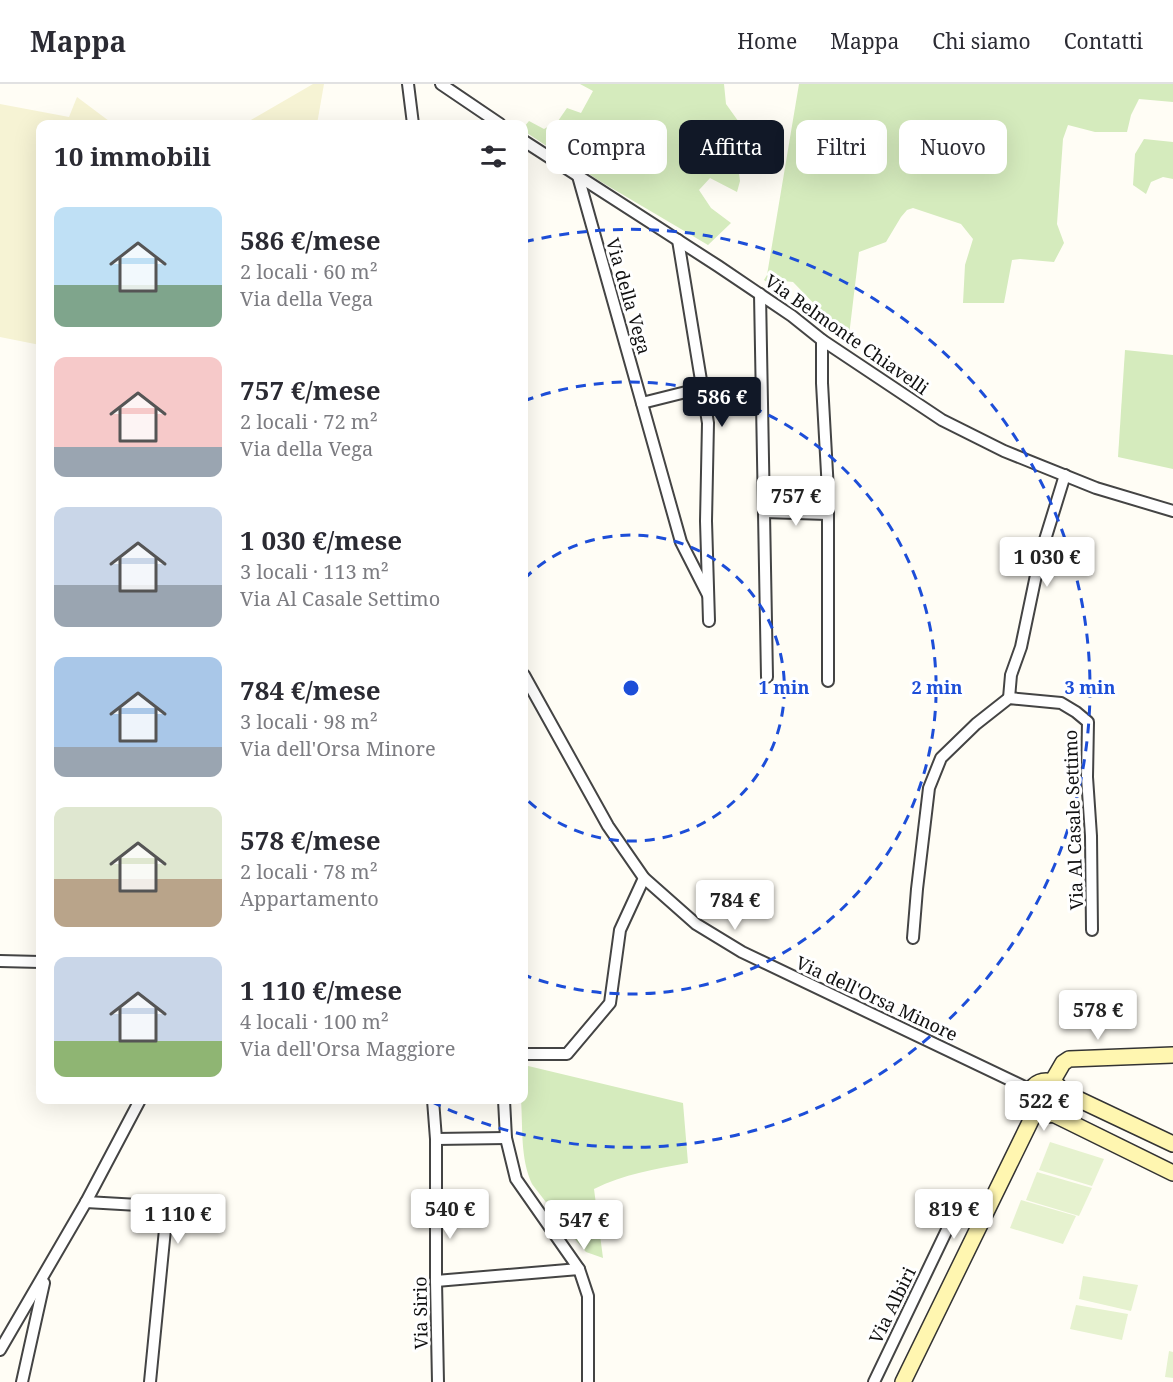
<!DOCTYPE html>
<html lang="it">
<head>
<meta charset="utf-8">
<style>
	:root { --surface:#fff; --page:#f2f2f3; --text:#2b2b33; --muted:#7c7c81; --line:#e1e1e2; --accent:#111827 }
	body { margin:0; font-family:"Noto Serif",serif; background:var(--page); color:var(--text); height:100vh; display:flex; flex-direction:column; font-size:22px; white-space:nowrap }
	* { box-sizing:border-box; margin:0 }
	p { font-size:20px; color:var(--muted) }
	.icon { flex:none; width:33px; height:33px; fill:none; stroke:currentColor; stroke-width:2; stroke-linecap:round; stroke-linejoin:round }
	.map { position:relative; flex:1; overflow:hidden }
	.sheet { position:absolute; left:36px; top:36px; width:492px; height:984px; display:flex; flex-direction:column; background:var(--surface); border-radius:12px; box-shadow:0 6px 24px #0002 }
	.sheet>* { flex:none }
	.top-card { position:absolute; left:546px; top:36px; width:537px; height:54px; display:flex; gap:12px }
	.price { position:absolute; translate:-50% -51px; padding:0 14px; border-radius:6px; background:#fff; color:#222; font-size:20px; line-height:39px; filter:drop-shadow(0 2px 3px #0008) }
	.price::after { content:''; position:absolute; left:50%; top:36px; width:18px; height:14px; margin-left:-9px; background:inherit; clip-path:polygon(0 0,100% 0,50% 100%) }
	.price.current { background:var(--accent); color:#fff }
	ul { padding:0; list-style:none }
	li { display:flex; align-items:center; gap:18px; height:150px; padding:0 18px }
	li span { display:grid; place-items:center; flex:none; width:168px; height:120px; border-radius:12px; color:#555 }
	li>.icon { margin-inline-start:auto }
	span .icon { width:72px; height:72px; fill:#fffc; stroke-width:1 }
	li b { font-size:26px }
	h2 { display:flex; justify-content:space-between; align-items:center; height:72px; padding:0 18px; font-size:26px }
	.tag { padding:0 21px; border-radius:12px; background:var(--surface); box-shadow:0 6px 24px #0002; font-size:21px; line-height:54px }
	.tag.current { background:var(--accent); color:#fff }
	header { display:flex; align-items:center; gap:36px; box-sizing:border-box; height:84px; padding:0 30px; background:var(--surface); border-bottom:2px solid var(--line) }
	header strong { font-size:28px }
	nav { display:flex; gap:33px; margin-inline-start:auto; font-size:21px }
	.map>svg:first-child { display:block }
	.farmland { fill:#f6f3d4 }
	.green { fill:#d5ebbd }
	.pitch { fill:#e6f2cf }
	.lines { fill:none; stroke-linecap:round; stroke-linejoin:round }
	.street-casing { stroke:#444; stroke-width:14 }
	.secondary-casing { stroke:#333; stroke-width:18 }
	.street { stroke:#fff; stroke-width:10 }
	.secondary { stroke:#fff6b0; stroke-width:15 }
	.ring { fill:none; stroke:#1d4ed8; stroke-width:3; stroke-dasharray:10 8 }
	.labels { text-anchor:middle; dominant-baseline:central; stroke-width:6; stroke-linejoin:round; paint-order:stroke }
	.street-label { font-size:18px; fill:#111; stroke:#fff }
	.centre { fill:#1d4ed8; stroke:#fff; stroke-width:3 }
	.ring-label { font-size:18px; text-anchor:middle; font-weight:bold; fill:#1d4ed8; stroke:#fff; stroke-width:6; stroke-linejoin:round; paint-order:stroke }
</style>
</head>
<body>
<header>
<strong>Mappa</strong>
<nav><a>Home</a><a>Mappa</a><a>Chi siamo</a><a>Contatti</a></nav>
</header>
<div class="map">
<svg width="1173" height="1298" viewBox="0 0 1173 1298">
	<rect width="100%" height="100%" fill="#fffdf5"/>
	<g class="farmland">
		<polygon points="313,0 324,0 317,40 244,40"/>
		<polygon points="77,13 113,40 40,40 40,261 0,253 0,20 69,33"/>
	</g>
	<g class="green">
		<polygon points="580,0 724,0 726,20 746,48 736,67 740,97 737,108 710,94 699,106 711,124 731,139 708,161 598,96 524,47 524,43 529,37 544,45 558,37 567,24 581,29 593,7"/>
		<polygon points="799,0 1173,0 1173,18 1139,15 1131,31 1127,48 1095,48 1068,41 1063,55 1057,140 1064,159 1054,178 1020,175 1012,176 1004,219 963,219 965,181 973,155 961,140 913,124 907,126 901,133 886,158 859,168 848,260 821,238 824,230 793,198 784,197 777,205 764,196 767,191"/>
		<polygon points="1144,55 1173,58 1173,95 1163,93 1151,98 1146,110 1133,101 1135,70"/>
		<polygon points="1125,266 1173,271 1173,385 1118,373"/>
		<path d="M524,981l159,38 5,60c-33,6 -64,11 -94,26l9,69 -17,-6 -14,-16 -40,-52c-12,-26 -9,-57 -11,-84h3z"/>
	</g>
	<g class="pitch">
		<polygon points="1050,1058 1104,1075 1092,1102 1039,1086"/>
		<polygon points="1037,1088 1092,1104 1079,1132 1026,1116"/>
		<polygon points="1021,1116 1076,1132 1063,1160 1010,1144"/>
		<polygon points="1083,1192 1138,1201 1131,1227 1079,1215"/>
		<polygon points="1076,1221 1128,1230 1122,1256 1070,1245"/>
		<polygon points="1169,1267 1173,1268 1173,1294 1165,1293"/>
	</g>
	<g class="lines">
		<g class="street-casing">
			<g id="street">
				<polyline points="408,0 413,40"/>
				<polyline points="441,0 500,40"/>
				<polyline points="524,57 718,182 792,232 822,256 942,336 1004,367 1096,404 1173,427"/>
				<polyline points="578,92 681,458 708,511"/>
				<polyline points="678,156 708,339 706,437 709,537"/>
				<polyline points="760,210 767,593"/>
				<polyline points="822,256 822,299 828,407 828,597"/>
				<polyline points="642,319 702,304"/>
				<polyline points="764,428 828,430"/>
				<polyline points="524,591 608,742 644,794 696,840 742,868 1031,1006"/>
				<polyline points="1009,614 1011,591 1021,563 1040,472 1065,391"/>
				<polyline points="913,854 917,805 929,704 941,674 976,640 1009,614 1061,619 1076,628 1088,638 1087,693 1091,752 1092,846"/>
				<polyline points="0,877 40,878"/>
				<polyline points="524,970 567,970 610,919 620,846 644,794"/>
				<polyline points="433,1016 436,1055 436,1197 438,1298"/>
				<polyline points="504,1016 506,1054 516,1095 579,1185 588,1212 588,1298"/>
				<polyline points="436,1055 506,1054"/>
				<polyline points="86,1118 156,1122 167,1125 150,1298"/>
				<polyline points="436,1197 579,1185"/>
				<polyline points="0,1266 86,1118 140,1016"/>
				<polyline points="22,1298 44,1199"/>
				<polyline points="874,1298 956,1127"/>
			</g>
		</g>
		<g class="secondary-casing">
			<g id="secondary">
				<circle cx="1046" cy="1014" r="17"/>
				<polyline points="1052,998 1063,979 1069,975 1173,971"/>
				<polyline points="1063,1008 1173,1060"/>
				<polyline points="1053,1030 1173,1089"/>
				<polyline points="903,1298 1035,1028"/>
			</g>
		</g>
		<use href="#street" class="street"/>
		<use href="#secondary" class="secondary"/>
	</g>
	<g class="ring">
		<path d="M524 495A153 153 0 1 1 524 713"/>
		<path d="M524 317A306 306 0 1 1 524 891"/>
		<path d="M524 158A459 459 0 1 1 430 1017"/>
	</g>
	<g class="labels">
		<g class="street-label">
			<text transform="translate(629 212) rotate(74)">Via della Vega</text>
			<text transform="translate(847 250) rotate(35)">Via Belmonte Chiavelli</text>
			<text transform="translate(1073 736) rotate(-92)">Via Al Casale Settimo</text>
			<text transform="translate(877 914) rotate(25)">Via dell'Orsa Minore</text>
			<text transform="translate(892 1221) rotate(-64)">Via Albiri</text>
			<text transform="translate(420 1229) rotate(-91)">Via Sirio</text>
		</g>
	</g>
	<circle cx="631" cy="604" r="9" class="centre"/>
	<g class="ring-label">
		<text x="784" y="610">1 min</text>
		<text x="937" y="610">2 min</text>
		<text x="1090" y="610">3 min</text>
	</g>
</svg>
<b class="price current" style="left:722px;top:344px">586 €</b>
<b class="price" style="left:796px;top:443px">757 €</b>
<b class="price" style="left:1047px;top:504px">1 030 €</b>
<b class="price" style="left:735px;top:847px">784 €</b>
<b class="price" style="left:1098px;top:957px">578 €</b>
<b class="price" style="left:1044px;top:1048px">522 €</b>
<b class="price" style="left:450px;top:1156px">540 €</b>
<b class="price" style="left:954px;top:1156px">819 €</b>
<b class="price" style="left:178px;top:1161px">1 110 €</b>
<b class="price" style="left:584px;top:1167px">547 €</b>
<div class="top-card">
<a class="tag">Compra</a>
<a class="tag current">Affitta</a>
<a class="tag">Filtri</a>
<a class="tag">Nuovo</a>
</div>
<section class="sheet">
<h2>10 immobili<svg class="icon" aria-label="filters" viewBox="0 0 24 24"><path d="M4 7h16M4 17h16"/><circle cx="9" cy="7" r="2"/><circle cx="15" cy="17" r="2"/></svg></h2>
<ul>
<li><span style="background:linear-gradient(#bfe0f5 65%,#7fa58c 0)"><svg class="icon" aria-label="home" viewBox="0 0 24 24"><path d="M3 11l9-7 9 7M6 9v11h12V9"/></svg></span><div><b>586 €/mese</b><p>2 locali · 60 m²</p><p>Via della Vega</p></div></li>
<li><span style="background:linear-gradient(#f6c9c9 75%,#9aa5b1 0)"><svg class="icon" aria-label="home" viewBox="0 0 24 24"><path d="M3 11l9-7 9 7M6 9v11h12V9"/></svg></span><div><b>757 €/mese</b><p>2 locali · 72 m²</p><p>Via della Vega</p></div></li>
<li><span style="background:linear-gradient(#c9d6e8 65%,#9aa5b1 0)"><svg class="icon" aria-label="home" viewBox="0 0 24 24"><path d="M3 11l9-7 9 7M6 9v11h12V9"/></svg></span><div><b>1 030 €/mese</b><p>3 locali · 113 m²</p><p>Via Al Casale Settimo</p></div></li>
<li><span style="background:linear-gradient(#a9c7e8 75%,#9aa5b1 0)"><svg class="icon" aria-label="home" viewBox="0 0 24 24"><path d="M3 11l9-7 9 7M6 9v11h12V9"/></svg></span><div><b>784 €/mese</b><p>3 locali · 98 m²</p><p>Via dell'Orsa Minore</p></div></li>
<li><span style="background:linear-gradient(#dfe7d0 60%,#b9a48a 0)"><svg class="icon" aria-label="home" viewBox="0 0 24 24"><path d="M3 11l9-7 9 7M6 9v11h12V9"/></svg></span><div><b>578 €/mese</b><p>2 locali · 78 m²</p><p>Appartamento</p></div></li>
<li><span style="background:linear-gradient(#c9d6e8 70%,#8fb573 0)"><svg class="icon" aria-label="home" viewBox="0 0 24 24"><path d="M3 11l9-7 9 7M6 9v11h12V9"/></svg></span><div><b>1 110 €/mese</b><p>4 locali · 100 m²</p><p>Via dell'Orsa Maggiore</p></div></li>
</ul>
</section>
</div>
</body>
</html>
